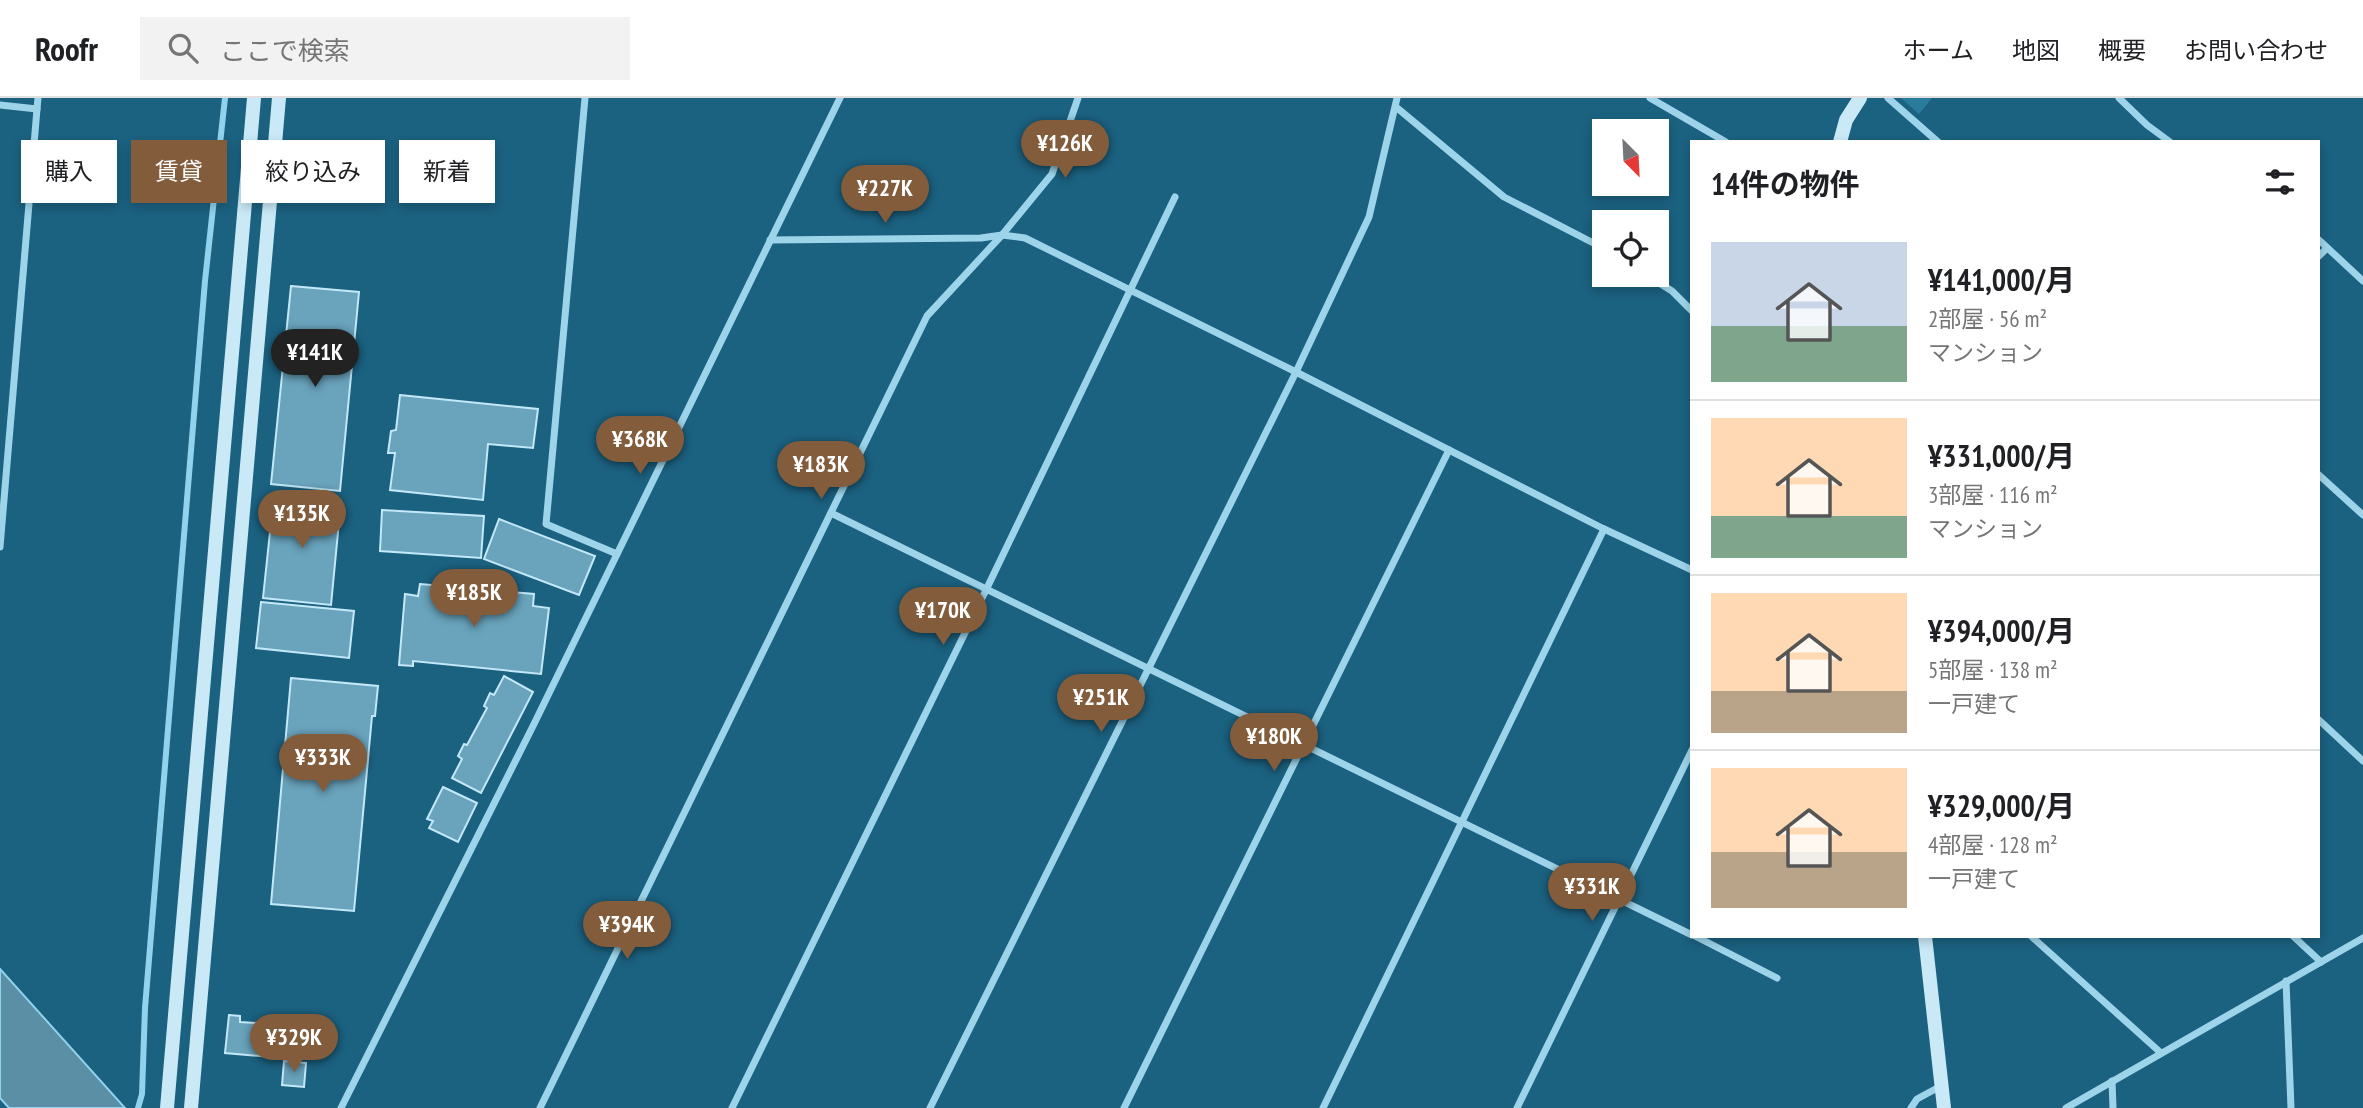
<!DOCTYPE html>
<html lang="ja">
<head>
<meta charset="utf-8">
<style>
	:root { --surface:#fff; --page:#f2f2f2; --text:#202124; --muted:#757577; --line:#e0e0e0; --accent:#835c3c }
	body { margin:0; font-family:"PT Sans Narrow","Noto Sans JP",sans-serif; background:var(--page); color:var(--text); height:100vh; display:flex; flex-direction:column; font-size:26px; white-space:nowrap }
	* { box-sizing:border-box; margin:0 }
	p { font-size:23px; color:var(--muted) }
	.icon { flex:none; width:38px; height:38px; fill:none; stroke:currentColor; stroke-width:2; stroke-linecap:round; stroke-linejoin:round }
	.map { position:relative; flex:1; overflow:hidden }
	.drawer { position:absolute; left:1690px; top:42px; width:630px; height:798px; display:flex; flex-direction:column; background:var(--surface); border-radius:0px; box-shadow:0 4px 10px #0003 }
	.drawer>* { flex:none }
	.hud { position:absolute; left:21px; top:42px; width:665px; height:63px; display:flex; gap:14px }
	.needle { width:46px; rotate:156deg }
	.buttons { position:absolute; left:1592px; top:21px; display:grid; gap:14px }
	.buttons a { display:grid; place-items:center; width:77px; height:77px; border-radius:0px; background:var(--surface); box-shadow:0 4px 10px #0003; font-size:35px }
	.price { position:absolute; translate:-50% -60px; padding:0 16px; border-radius:24px; background:var(--accent); color:#fff; font-size:23px; line-height:46px; filter:drop-shadow(0 2px 4px #0008) }
	.price::after { content:''; position:absolute; left:50%; top:42px; width:21px; height:16px; margin-left:-10px; background:inherit; clip-path:polygon(0 0,100% 0,50% 100%) }
	.price.current { background:#222; color:#fff }
	ul { padding:0; list-style:none }
	li { display:flex; align-items:center; gap:21px; height:175px; padding:0 21px }
	li+li { border-top:2px solid var(--line) }
	li span { display:grid; place-items:center; flex:none; width:196px; height:140px; border-radius:0px; color:#555 }
	li>.icon { margin-inline-start:auto }
	span .icon { width:84px; height:84px; fill:#fffc; stroke-width:1 }
	li b { font-size:30px }
	h2 { display:flex; justify-content:space-between; align-items:center; height:84px; padding:0 21px; font-size:30px }
	.tag { padding:0 24px; border-radius:0px; background:var(--surface); box-shadow:0 4px 10px #0003; font-size:24px; line-height:63px }
	.tag.current { background:var(--accent); color:#fff }
	header { display:flex; align-items:center; gap:42px; box-sizing:border-box; height:98px; padding:0 35px; background:var(--surface); border-bottom:2px solid var(--line) }
	header strong { font-size:33px }
	nav { display:flex; gap:38px; margin-inline-start:auto; font-size:24px }
	.search { width:490px; height:63px; background:var(--page); display:flex; align-items:center; gap:18px; box-sizing:border-box; padding:0 24px; border-radius:0px; color:var(--muted); font-size:26px }
	.map>svg:first-child { display:block }
	.green { fill:#2a7c9d }
	.water { fill:#5b8fa6; stroke:#91d2ec; stroke-width:2 }
	.lines { fill:none; stroke-linecap:round; stroke-linejoin:round }
	.stream { stroke:#91d2ec; stroke-width:6 }
	.building { fill:#69a3bc; stroke:#c3e8f8; stroke-width:2 }
	.street { stroke:#9ed4ea; stroke-width:7 }
	.secondary { stroke:#cae9f7; stroke-width:14 }
</style>
</head>
<body>
<header>
<strong>Roofr</strong>
<div class="search"><svg class="icon" aria-label="search" viewBox="0 0 24 24"><circle cx="10" cy="10" r="6"/><path d="M15 15l6 6"/></svg>ここで検索</div>
<nav><a>ホーム</a><a>地図</a><a>概要</a><a>お問い合わせ</a></nav>
</header>
<div class="map">
<svg width="2363" height="1010" viewBox="0 0 2363 1010">
	<rect width="100%" height="100%" fill="#1b6180"/>
	<polygon class="green" points="1901,0 1932,0 1919,16"/>
	<polygon class="water" points="0,871 125,1010 9,1010 0,1000"/>
	<g class="lines">
		<polyline class="stream" points="138,1010 142,996 145,910 205,183 225,0"/>
	</g>
	<g class="building">
		<polygon points="291,188 359,194 340,393 271,386"/>
		<polygon points="400,297 538,311 533,350 488,346 483,402 390,392 395,355 388,355 391,333 396,332"/>
		<polygon points="274,396 341,403 331,507 263,500"/>
		<polygon points="382,412 484,418 481,460 380,453"/>
		<polygon points="499,421 595,458 579,497 484,461"/>
		<polygon points="420,486 534,496 533,508 549,510 541,576 413,563 413,568 399,567 405,496 418,498"/>
		<polygon points="261,504 354,513 349,560 256,550"/>
		<polygon points="504,578 533,594 481,695 452,680 462,661 458,658 464,646 467,647 487,610 484,608 490,595 494,597"/>
		<polygon points="291,580 378,588 375,618 372,618 354,813 271,806"/>
		<polygon points="443,689 477,705 458,744 429,730 433,723 427,721"/>
		<polygon points="229,917 240,918 240,924 257,925 256,938 285,940 283,960 225,955"/>
		<polygon points="284,963 306,965 304,989 282,987"/>
	</g>
	<g class="lines">
		<g class="street">
			<polyline points="585,0 546,426 617,456"/>
			<polyline points="1650,0 1726,44"/>
			<polyline points="1888,0 1938,44"/>
			<polyline points="2119,0 2147,27 2170,44"/>
			<polyline points="0,7 37,11 38,0"/>
			<polyline points="1396,9 1504,99 1605,151"/>
			<polyline points="770,142 981,140 1002,137 1025,140 1296,274 1604,431 1692,472"/>
			<polyline points="2319,142 2363,183"/>
			<polyline points="2319,158 2327,150"/>
			<polyline points="1646,177 1672,193 1692,213"/>
			<polyline points="2319,377 2363,417"/>
			<polyline points="831,415 1692,837"/>
			<polyline points="0,449 37,11"/>
			<polyline points="2319,622 2363,663"/>
			<polyline points="1695,838 1777,880"/>
			<polyline points="2031,838 2161,955"/>
			<polyline points="2293,838 2321,864"/>
			<polyline points="2286,883 2291,1010"/>
			<polyline points="2112,983 2113,1010"/>
			<polyline points="341,1010 534,626 840,0"/>
			<polyline points="540,1010 927,218 1002,137 1052,76 1078,0"/>
			<polyline points="732,1010 987,490 1175,99"/>
			<polyline points="930,1010 1296,274 1369,119 1397,0"/>
			<polyline points="1124,1010 1449,352"/>
			<polyline points="1323,1010 1604,431"/>
			<polyline points="1517,1010 1692,652"/>
			<polyline points="1911,1010 1917,1001 1941,988"/>
			<polyline points="2066,1010 2363,840"/>
		</g>
		<g class="secondary">
			<polyline points="1840,44 1846,22 1860,0"/>
			<polyline points="1925,838 1944,1010"/>
			<polyline points="167,1010 254,0"/>
			<polyline points="191,1010 279,0"/>
		</g>
	</g>
</svg>
<div class="buttons">
<a><svg class="needle" viewBox="-14 -14 28 28"><path d="M0-13l5 13h-10z" fill="#e53935"/><path d="M0 13l5-13h-10z" fill="#757577"/></svg></a>
<a><svg class="icon" aria-label="locate" viewBox="0 0 24 24"><circle cx="12" cy="12" r="6"/><path d="M12 2v4M12 18v4M2 12h4M18 12h4"/></svg></a>
</div>
<b class="price" style="left:1065px;top:82px">¥126K</b>
<b class="price" style="left:885px;top:127px">¥227K</b>
<b class="price current" style="left:315px;top:291px">¥141K</b>
<b class="price" style="left:640px;top:378px">¥368K</b>
<b class="price" style="left:821px;top:403px">¥183K</b>
<b class="price" style="left:302px;top:452px">¥135K</b>
<b class="price" style="left:474px;top:531px">¥185K</b>
<b class="price" style="left:943px;top:549px">¥170K</b>
<b class="price" style="left:1101px;top:636px">¥251K</b>
<b class="price" style="left:1274px;top:675px">¥180K</b>
<b class="price" style="left:323px;top:696px">¥333K</b>
<b class="price" style="left:1592px;top:825px">¥331K</b>
<b class="price" style="left:627px;top:863px">¥394K</b>
<b class="price" style="left:294px;top:976px">¥329K</b>
<div class="hud">
<a class="tag">購入</a>
<a class="tag current">賃貸</a>
<a class="tag">絞り込み</a>
<a class="tag">新着</a>
</div>
<section class="drawer">
<h2>14件の物件<svg class="icon" aria-label="filters" viewBox="0 0 24 24"><path d="M4 7h16M4 17h16"/><circle cx="9" cy="7" r="2"/><circle cx="15" cy="17" r="2"/></svg></h2>
<ul>
<li><span style="background:linear-gradient(#c9d6e8 60%,#7fa58c 0)"><svg class="icon" aria-label="home" viewBox="0 0 24 24"><path d="M3 11l9-7 9 7M6 9v11h12V9"/></svg></span><div><b>¥141,000/月</b><p>2部屋 · 56 m²</p><p>マンション</p></div></li>
<li><span style="background:linear-gradient(#ffd9b3 70%,#7fa58c 0)"><svg class="icon" aria-label="home" viewBox="0 0 24 24"><path d="M3 11l9-7 9 7M6 9v11h12V9"/></svg></span><div><b>¥331,000/月</b><p>3部屋 · 116 m²</p><p>マンション</p></div></li>
<li><span style="background:linear-gradient(#ffd9b3 70%,#b9a48a 0)"><svg class="icon" aria-label="home" viewBox="0 0 24 24"><path d="M3 11l9-7 9 7M6 9v11h12V9"/></svg></span><div><b>¥394,000/月</b><p>5部屋 · 138 m²</p><p>一戸建て</p></div></li>
<li><span style="background:linear-gradient(#ffd9b3 60%,#b9a48a 0)"><svg class="icon" aria-label="home" viewBox="0 0 24 24"><path d="M3 11l9-7 9 7M6 9v11h12V9"/></svg></span><div><b>¥329,000/月</b><p>4部屋 · 128 m²</p><p>一戸建て</p></div></li>
</ul>
</section>
</div>
</body>
</html>
